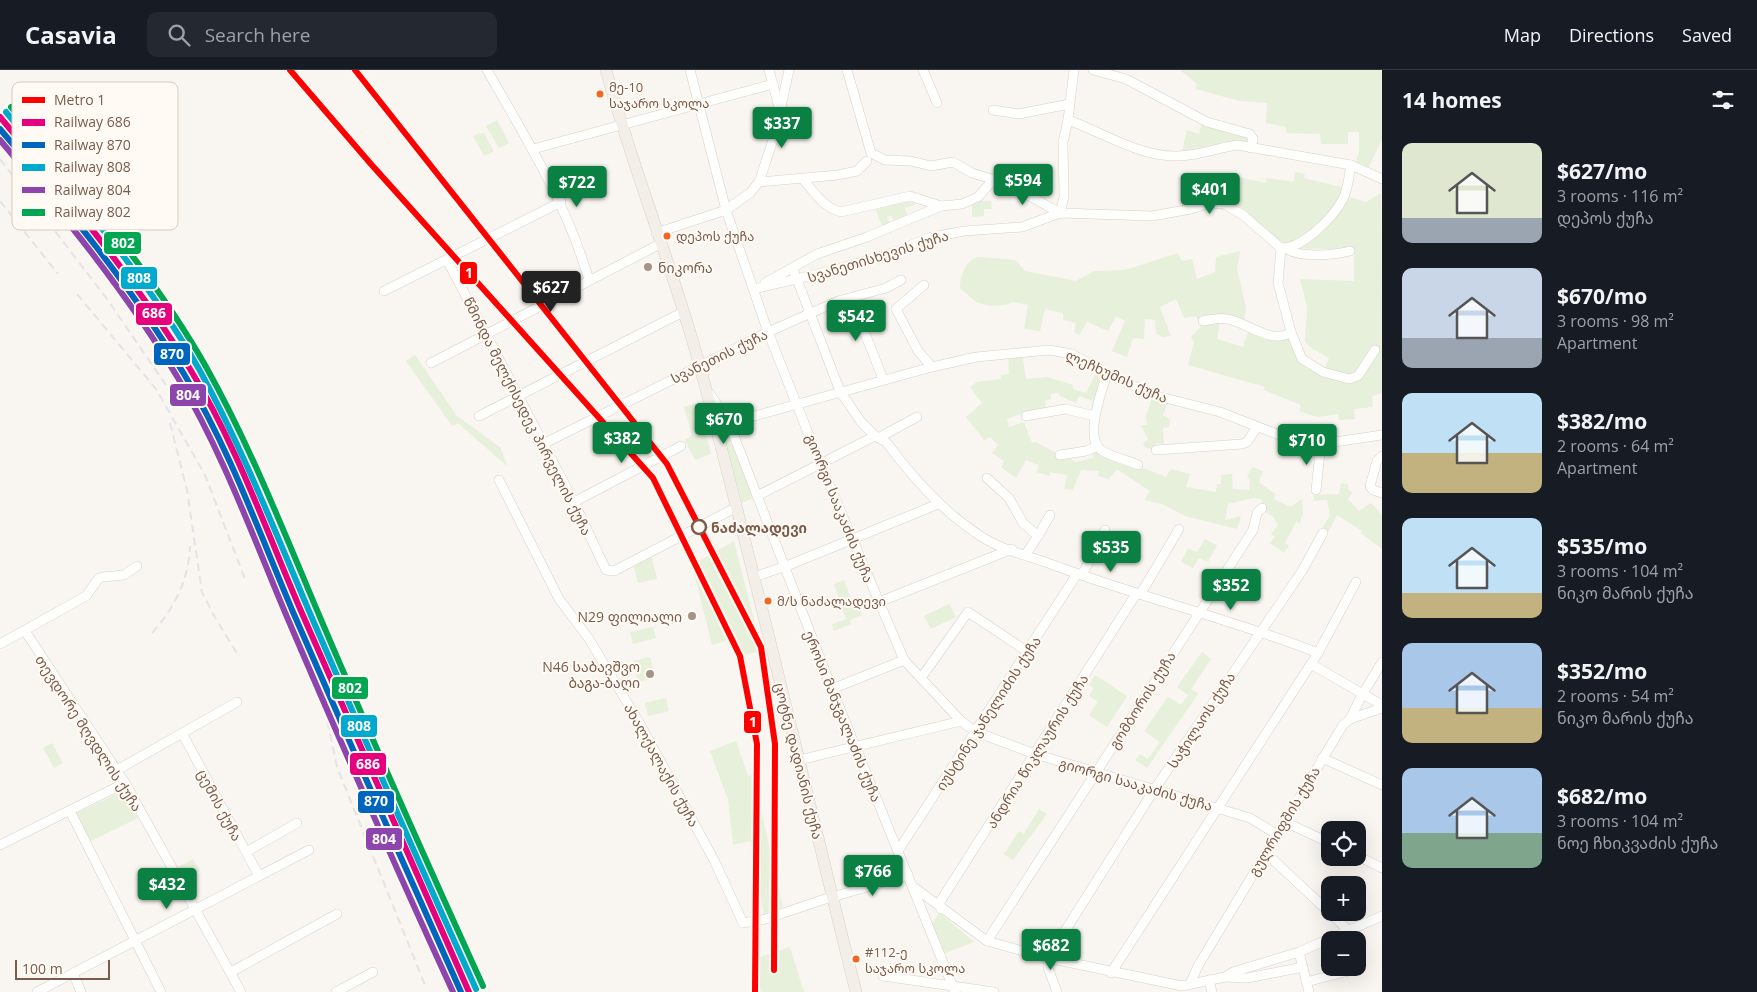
<!DOCTYPE html>
<html lang="en">
<head>
<meta charset="utf-8">
<style>
	:root { --surface:#171b24; --page:#242831; --text:#f1f3f6; --muted:#9ea1a6; --line:#363941; --accent:#0b8043 }
	body { margin:0; font-family:"Open Sans","Noto Sans Georgian",sans-serif; background:var(--page); color:var(--text); height:100vh; display:flex; flex-direction:column; font-size:19px; white-space:nowrap }
	* { box-sizing:border-box; margin:0 }
	p { font-size:16px; color:var(--muted) }
	.icon { flex:none; width:28px; height:28px; fill:none; stroke:currentColor; stroke-width:2; stroke-linecap:round; stroke-linejoin:round }
	.map { position:relative; flex:1; overflow:hidden }
	.sheet { display:flex; flex-direction:column; background:var(--surface); width:375px }
	.sheet>* { flex:none }
	.buttons { position:absolute; left:1321px; top:751px; display:grid; gap:10px }
	.buttons a { display:grid; place-items:center; width:45px; height:45px; border-radius:10px; background:var(--surface); box-shadow:0 5px 20px #0002; font-size:25px }
	.scale { position:absolute; left:15px; bottom:12px; width:95px; box-sizing:border-box; padding-left:5px; border:2px solid #7a5c4d; border-top:0; font-size:14px; line-height:18px; white-space:nowrap; color:#7a5c4d; -webkit-text-stroke:4px #fffaf3; paint-order:stroke }
	.price { position:absolute; translate:-50% -42px; padding:0 11px; border-radius:5px; background:var(--accent); color:#fff; font-size:16px; line-height:32px; filter:drop-shadow(0 1px 2px #0008) }
	.price::after { content:''; position:absolute; left:50%; top:30px; width:15px; height:11px; margin-left:-8px; background:inherit; clip-path:polygon(0 0,100% 0,50% 100%) }
	.price.current { background:#222; color:#fff }
	ul { padding:0; list-style:none }
	li { display:flex; align-items:center; gap:15px; height:125px; padding:0 20px }
	li span { display:grid; place-items:center; flex:none; width:140px; height:100px; border-radius:10px; color:#555 }
	li>.icon { margin-inline-start:auto }
	span .icon { width:60px; height:60px; fill:#fffc; stroke-width:1 }
	li b { font-size:21px }
	h2 { display:flex; justify-content:space-between; align-items:center; height:60px; padding:0 20px; font-size:21px }
	header { display:flex; align-items:center; gap:30px; box-sizing:border-box; height:70px; padding:0 25px; background:var(--surface); border-bottom:1px solid var(--line) }
	header strong { font-size:24px }
	nav { display:flex; gap:28px; margin-inline-start:auto; font-size:18px }
	.search { width:350px; height:45px; background:var(--page); display:flex; align-items:center; gap:12px; box-sizing:border-box; padding:0 18px; border-radius:10px; color:var(--muted); font-size:19px }
	main { display:flex; flex:1; min-height:0 }
	.map>svg:first-child { display:block }
	.green { fill:#e7f0db }
	.lines { fill:none; stroke-linecap:round; stroke-linejoin:round }
	.minor-casing { stroke:#d7d1cb; stroke-width:10 }
	.major-casing { stroke:#dad1cc; stroke-width:12 }
	.minor { stroke:#fefefd; stroke-width:9 }
	.major { stroke:#f3eee8; stroke-width:11 }
	.rail { stroke:#e6e3e7; stroke-width:2; stroke-dasharray:8 5; stroke-linecap:butt }
	.rail-1-casing { stroke:#fffaf3; stroke-width:10 }
	.rail-2-casing { stroke:#fffaf3; stroke-width:10 }
	.rail-3-casing { stroke:#fffaf3; stroke-width:10 }
	.rail-4-casing { stroke:#fffaf3; stroke-width:10 }
	.rail-5-casing { stroke:#fffaf3; stroke-width:10 }
	.rail-1 { stroke:#e5007d; stroke-width:6 }
	.rail-2 { stroke:#0065bd; stroke-width:6 }
	.rail-3 { stroke:#00a9ce; stroke-width:6 }
	.rail-4 { stroke:#8e44ad; stroke-width:6 }
	.rail-5 { stroke:#00a651; stroke-width:6 }
	.metro-1-casing { stroke:#fffaf3; stroke-width:10 }
	.metro-1 { stroke:#f00; stroke-width:6 }
	.bus-dot { fill:#f26522; stroke:#fffaf3; stroke-width:2 }
	.poi-dot { fill:#a69286; stroke:#fffaf3; stroke-width:2 }
	.stop-dot { fill:#fffaf3; stroke:#7a5c4d; stroke-width:2.5 }
	.labels { text-anchor:middle; dominant-baseline:central; stroke-width:4; stroke-linejoin:round; paint-order:stroke }
	.bus-label { font-size:13px; fill:#7a5c4d; stroke:#fffaf3; text-anchor:start }
	.street-label { font-size:14px; fill:#7a5c4d; stroke:#fffaf3 }
	.poi-label { font-size:14px; fill:#7a5c4d; stroke:#fffaf3; text-anchor:end }
	.stop-label { font-size:14px; font-weight:bold; fill:#7a5c4d; stroke:#fffaf3; text-anchor:start }
	.key { fill:#fffaf3; stroke:#d7cbc1; stroke-width:1 }
	.key-label { font-size:14px; fill:#7a5c4d }
	.line-badge { stroke:#fffaf3; stroke-width:2 }
	.badge-label { font-size:14px; text-anchor:middle; font-weight:bold; fill:#fff }
</style>
</head>
<body>
<header>
<strong>Casavia</strong>
<div class="search"><svg class="icon" aria-label="search" viewBox="0 0 24 24"><circle cx="10" cy="10" r="6"/><path d="M15 15l6 6"/></svg>Search here</div>
<nav><a>Map</a><a>Directions</a><a>Saved</a></nav>
</header>
<main>
<div class="map">
<svg width="1382" height="922" viewBox="0 0 1382 922">
	<rect width="100%" height="100%" fill="#f9f5f0"/>
	<g class="green">
		<polygon points="1180,0 1382,0 1382,70 1368,98 1356,92 1359,81 1359,62 1348,62 1348,74 1321,74 1320,64 1286,63 1286,57 1266,53 1267,33 1240,31 1195,19 1197,14"/>
		<polygon points="497,50 509,73 499,78 486,56"/>
		<polygon points="1202,52 1247,66 1248,72 1225,72 1182,82 1187,60 1199,64"/>
		<polygon points="480,63 484,63 494,81 484,86 473,66"/>
		<path d="M1295,102l10,2 -1,4 41,10c-8,21 -43,61 -66,55l-29,-29 -13,-10 -9,-3 6,-25 32,7v-5l28,4z"/>
		<path d="M1381,123l1,200 -10,3 1,11 -19,2 1,10 -16,1 -1,-6 -21,3 -18,-6 2,-6 -37,-15 1,-3 -77,-22 6,-23 -3,-6 10,-9 -5,-11 -12,2 -8,-19 -16,8 11,29 -8,1 -7,-3 -1,-14 -10,-1 -1,20 -11,-1 -6,19 -15,-6 13,-30 -9,-5 -8,15 -21,-9 -8,13 -5,-3 2,-9 -13,-3v-7l-18,-4 -5,22 -16,-2 4,-24 -15,-3 -8,3 -15,1 -14,-4 -16,-14c0,-12 5,-27 18,-31l37,3 10,11 51,10 18,-10 31,-1 53,-17 4,8 10,-2 5,20 18,-7 1,-15 24,-6 -3,19 9,37 -2,16 -23,-9 -4,25 26,8 6,-18 42,9 9,20 23,15 6,-15 -19,-11 -5,-5 2,-35 -7,-28 54,2v-31l-58,-2 50,-52 20,6z"/>
		<polygon points="980,127 983,131 991,131 992,139 984,139 984,146 972,147 972,134"/>
		<polygon points="900,131 914,133 915,135 905,138 908,147 895,152 891,145 887,147 890,153 882,156 876,140"/>
		<polygon points="1022,284 1026,309 1047,307 1073,315 1073,319 1086,323 1096,303 1104,308 1097,332 1079,326 1076,333 1060,326 1059,323 1051,324 1051,329 1045,331 1046,339 1036,341 1035,339 1007,349 1009,357 1024,352 1032,373 1036,372 1056,383 1059,390 1070,389 1076,392 1093,388 1092,383 1098,380 1166,407 1171,399 1190,404 1186,417 1216,422 1217,414 1221,414 1221,405 1232,404 1233,419 1249,420 1250,409 1247,408 1252,397 1263,401 1259,412 1275,424 1274,429 1290,437 1302,429 1303,443 1300,454 1296,452 1285,473 1289,476 1284,483 1270,473 1275,467 1271,464 1278,455 1273,446 1266,443 1261,429 1253,428 1228,434 1225,450 1241,446 1237,459 1185,446 1162,434 1144,430 1150,421 1117,399 1109,409 1098,406 1099,401 1081,400 1073,420 1064,419 1067,405 1050,402 1049,406 1037,402 1039,395 1026,390 1016,408 1001,397 1004,391 992,383 998,375 990,367 984,370 966,347 982,333 970,317 977,312 1001,309 1001,305 1009,304 1008,285"/>
		<polygon points="415,285 457,346 501,378 507,396 458,353 452,356 406,291"/>
		<polygon points="1152,327 1168,332 1163,345 1170,349 1169,357 1163,358 1164,374 1157,373 1153,380 1145,377 1143,373 1148,370 1141,355 1147,355 1146,346"/>
		<polygon points="698,333 711,384 695,390 685,370 692,365 684,337"/>
		<polygon points="717,337 753,428 742,433 715,338"/>
		<polygon points="1341,413 1349,415 1348,418 1352,423 1348,429 1359,441 1371,433 1382,445 1382,479 1361,463 1362,461 1337,445 1328,462 1322,458 1330,446 1327,430 1314,431 1314,425 1339,424"/>
		<polygon points="1205,469 1217,475 1208,492 1199,488 1193,498 1181,492 1188,478 1197,482"/>
		<polygon points="734,471 762,581 739,586 734,568 712,575 692,495"/>
		<polygon points="651,485 657,509 638,513 634,495"/>
		<polygon points="844,510 855,540 860,540 862,545 850,550 851,554 834,561 832,554 846,549 834,514"/>
		<polygon points="949,534 956,547 931,559 924,546"/>
		<polygon points="653,557 656,568 633,574 630,562"/>
		<polygon points="1202,582 1211,589 1191,619 1198,624 1147,698 1135,690 1140,684 1148,689 1160,672 1144,661 1168,627 1181,635 1188,625 1177,617"/>
		<polygon points="650,587 655,608 638,612 633,591"/>
		<polygon points="1095,605 1127,626 1107,657 1089,645 1098,632 1089,626 1094,618 1089,615"/>
		<polygon points="666,628 669,641 648,646 645,633"/>
		<polygon points="736,671 748,706 753,705 783,837 764,844 750,771 733,775 728,730 710,681"/>
		<polygon points="52,673 63,693 54,698 43,678"/>
		<polygon points="123,721 138,748 89,772 75,744"/>
		<polygon points="1039,739 1047,744 1013,790 1004,784 1019,761 1024,764"/>
		<polygon points="193,789 200,801 186,809 179,797"/>
		<polygon points="940,843 974,872 943,884 931,854"/>
		<polygon points="790,877 804,922 761,922 751,890"/>
	</g>
	<g class="lines">
		<g class="minor-casing">
			<g id="minor">
				<path d="M487,0c40,70 79,132 102,210"/>
				<polyline points="690,0 726,140 768,262 820,393 904,590 961,651 976,662 1035,684 1250,748 1276,764"/>
				<polyline points="769,0 779,37"/>
				<polyline points="847,0 871,83 885,90 911,91 931,96 953,92 972,103 1008,114 1060,143"/>
				<polyline points="923,0 937,33"/>
				<polyline points="1093,0 1126,9 1207,52 1250,64 1253,69 1251,78"/>
				<polyline points="993,40 1019,44 1069,34"/>
				<path d="M1068,50c34,12 72,37 109,36 21,0 40,-8 60,-11l114,20 31,14"/>
				<polyline points="533,79 773,14"/>
				<path d="M803,109c11,13 21,29 38,33l69,-16 31,10 21,-2 16,-7 15,-17"/>
				<polyline points="759,112 838,105 857,101 867,91"/>
				<polyline points="1060,143 1064,127 1063,72 1068,50 1074,0"/>
				<polyline points="656,163 726,140 750,123 759,112 775,64 789,0"/>
				<path d="M1281,178c21,1 52,-30 62,-49 5,-10 6,-23 8,-34"/>
				<path d="M1287,179c14,9 47,6 63,2"/>
				<polyline points="447,190 574,432 606,500 614,501 737,437"/>
				<path d="M793,199l47,122 21,31 14,14 11,6c28,37 57,70 96,95 22,14 51,20 74,29 86,32 176,53 262,87"/>
				<polyline points="765,213 817,184 867,167 941,136"/>
				<polyline points="924,215 896,239 918,281 932,297"/>
				<polyline points="754,219 838,199 895,182 928,168 964,161 1022,157 1060,143 1152,146 1191,139 1209,133 1224,134 1243,145 1281,178 1278,213 1291,262 1302,289 1323,302 1349,309 1358,306 1375,280"/>
				<polyline points="384,221 561,132"/>
				<polyline points="851,228 883,309"/>
				<path d="M1203,251c7,-1 16,-4 24,-2 18,2 45,27 64,13"/>
				<polyline points="431,293 660,174"/>
				<path d="M1107,304c-5,16 -23,63 -6,76 10,7 26,10 37,15"/>
				<polyline points="710,324 729,353 832,619 955,922"/>
				<polyline points="479,346 683,242"/>
				<polyline points="1026,346 1065,339 1095,346"/>
				<polyline points="729,353 932,297 976,287 1049,280 1072,284 1107,304 1157,326 1220,342 1292,370 1321,374 1382,365"/>
				<polyline points="880,367 917,347"/>
				<polyline points="543,374 768,262 838,231 886,218 901,210"/>
				<polyline points="1156,380 1242,374 1247,372 1257,357"/>
				<polyline points="1060,385 1086,381 1098,376"/>
				<polyline points="1382,386 1377,391 1370,416 1373,420 1382,423"/>
				<polyline points="987,408 1009,428 1023,453 1038,466 1026,484"/>
				<polyline points="499,410 559,529 589,569 640,654 714,790 743,853 766,849 822,830 908,805"/>
				<polyline points="1316,420 1321,374"/>
				<polyline points="757,426 875,366"/>
				<polyline points="574,432 681,376"/>
				<polyline points="1038,466 1050,445"/>
				<polyline points="1082,505 1105,460"/>
				<polyline points="102,507 124,505 137,496"/>
				<polyline points="754,507 789,495 938,434"/>
				<polyline points="1140,525 1179,459"/>
				<polyline points="879,532 1012,479"/>
				<polyline points="25,561 125,713 241,922"/>
				<polyline points="0,574 86,526 99,508"/>
				<polyline points="1311,594 1382,635"/>
				<polyline points="921,608 968,542 1028,582"/>
				<polyline points="832,619 904,590"/>
				<polyline points="1350,649 1362,625 1382,592"/>
				<polyline points="182,663 259,806"/>
				<polyline points="1322,688 1382,715"/>
				<polyline points="799,690 961,651"/>
				<polyline points="117,700 237,632"/>
				<polyline points="70,741 161,922"/>
				<polyline points="1283,751 1330,773"/>
				<polyline points="0,775 125,713"/>
				<polyline points="898,781 1077,504"/>
				<polyline points="246,782 297,753"/>
				<polyline points="1266,783 1348,860"/>
				<polyline points="1358,786 1382,798"/>
				<polyline points="915,818 987,871 1048,888 1182,916 1225,907 1233,902 1299,882 1382,846"/>
				<polyline points="941,839 940,832 1136,524"/>
				<polyline points="987,871 1253,460 1257,443 1262,438"/>
				<polyline points="1299,882 1309,922"/>
				<polyline points="231,902 337,844"/>
				<polyline points="73,903 81,922"/>
				<polyline points="1111,903 1318,583 1356,512"/>
				<polyline points="883,906 994,922"/>
				<polyline points="1225,907 1248,908 1303,897"/>
				<polyline points="1209,910 1212,922"/>
				<polyline points="1306,912 1349,901"/>
				<polyline points="1190,914 1198,896 1343,655 1350,649 1382,638"/>
				<polyline points="37,922 309,780"/>
				<polyline points="336,922 373,902"/>
				<polyline points="1057,922 1048,898 1048,888 1154,720 1302,501 1323,463"/>
			</g>
		</g>
		<g class="major-casing">
			<path id="major" d="M606,0c27,100 67,197 94,297 56,208 104,417 156,625"/>
		</g>
		<use href="#minor" class="minor"/>
		<use href="#major" class="major"/>
		<g class="rail">
			<polyline points="0,89 107,229 166,315"/>
			<polyline points="0,131 58,204"/>
			<polyline points="77,224 156,319 205,405 245,509"/>
			<polyline points="170,353 187,420 202,522 213,544 238,585"/>
			<path d="M152,563c22,-24 37,-54 38,-87"/>
			<polyline points="312,588 320,616 337,697 425,915"/>
		</g>
		<g class="rail-1-casing">
			<path id="rail-1" d="M0,47c68,81 135,162 190,252 46,75 76,161 111,242 55,127 111,254 168,381"/>
		</g>
		<g class="rail-2-casing">
			<path id="rail-2" d="M0,59c66,78 131,157 184,245 45,74 75,158 109,238 55,127 111,254 168,380"/>
		</g>
		<g class="rail-3-casing">
			<path id="rail-3" d="M6,42c68,82 140,164 193,257 45,82 79,170 116,256 53,122 106,243 161,364"/>
		</g>
		<g class="rail-4-casing">
			<path id="rail-4" d="M0,70c64,76 127,153 178,238 45,75 75,159 109,239 54,126 109,251 166,375"/>
		</g>
		<g class="rail-5-casing">
			<path id="rail-5" d="M11,37c69,82 141,165 194,258 46,82 80,170 117,257 52,122 106,243 161,364"/>
		</g>
		<use href="#rail-1" class="rail-1"/>
		<use href="#rail-2" class="rail-2"/>
		<use href="#rail-3" class="rail-3"/>
		<use href="#rail-4" class="rail-4"/>
		<use href="#rail-5" class="rail-5"/>
		<g class="metro-1-casing">
			<g id="metro-1">
				<polyline points="290,0 370,93 653,408 740,586 757,674 755,922"/>
				<polyline points="355,0 667,394 761,577 775,674 774,900"/>
			</g>
		</g>
		<use href="#metro-1" class="metro-1"/>
	</g>
	<g class="bus-dot">
		<circle cx="600" cy="24" r="4.5"/>
		<circle cx="667" cy="166" r="4.5"/>
		<circle cx="768" cy="531" r="4.5"/>
		<circle cx="856" cy="889" r="4.5"/>
	</g>
	<g class="poi-dot">
		<circle cx="648" cy="197" r="5"/>
		<circle cx="692" cy="546" r="5"/>
		<circle cx="650" cy="604" r="5"/>
	</g>
	<circle class="stop-dot" cx="699" cy="457" r="7"/>
	<g class="labels">
		<g class="bus-label">
			<text x="609" y="17">მე-10<tspan x="609" dy="16">საჯარო სკოლა</tspan></text>
			<text x="676" y="166">დეპოს ქუჩა</text>
			<text x="777" y="531">მ/ს ნაძალადევი</text>
			<text x="865" y="882">#112-ე<tspan x="865" dy="16">საჯარო სკოლა</tspan></text>
		</g>
		<g class="street-label">
			<text transform="translate(878 186) rotate(-17)">სვანეთისხევის ქუჩა</text>
			<text transform="translate(719 286) rotate(-26)">სვანეთის ქუჩა</text>
			<text transform="translate(1117 306) rotate(24)">ლეჩხუმის ქუჩა</text>
			<text transform="translate(528 346) rotate(63)">წმინდა მელქისედეკ პირველის ქუჩა</text>
			<text transform="translate(840 438) rotate(68)">გიორგი სააკაძის ქუჩა</text>
			<text transform="translate(1142 630) rotate(-58)">გომბორის ქუჩა</text>
			<text transform="translate(988 643) rotate(-57)">იუსტინე ჯანელიძის ქუჩა</text>
			<text transform="translate(843 646) rotate(68)">ეროსი მანჯგალაძის ქუჩა</text>
			<text transform="translate(1201 650) rotate(-57)">საჭილაოს ქუჩა</text>
			<text transform="translate(89 663) rotate(57)">თევდორე მღვდლის ქუჩა</text>
			<text transform="translate(1037 681) rotate(-58)">ანდრია წიკლაურის ქუჩა</text>
			<text transform="translate(799 691) rotate(76)">ცოტნე დადიანის ქუჩა</text>
			<text transform="translate(662 695) rotate(61)">ახალქალაქის ქუჩა</text>
			<text transform="translate(1136 714) rotate(16)">გიორგი სააკაძის ქუჩა</text>
			<text transform="translate(220 735) rotate(62)">ცემის ქუჩა</text>
			<text transform="translate(1284 751) rotate(-59)">გულრიფშის ქუჩა</text>
		</g>
		<g class="poi-label">
			<text x="658" y="197" text-anchor="start">ნიკორა</text>
			<text x="682" y="546">N29 ფილიალი</text>
			<text x="640" y="596">N46 საბავშვო<tspan x="640" dy="16">ბაგა-ბაღი</tspan></text>
		</g>
		<g class="stop-label">
			<text x="711" y="457">ნაძალადევი</text>
		</g>
	</g>
	<rect x="12" y="12" width="166" height="148" rx="8" class="key"/>
	<rect x="22" y="27" width="23" height="6" fill="#f00"/>
	<rect x="22" y="49" width="23" height="7" fill="#e5007d"/>
	<rect x="22" y="72" width="23" height="6" fill="#0065bd"/>
	<rect x="22" y="94" width="23" height="7" fill="#00a9ce"/>
	<rect x="22" y="117" width="23" height="6" fill="#8e44ad"/>
	<rect x="22" y="139" width="23" height="7" fill="#00a651"/>
	<g class="key-label">
		<text x="54" y="35">Metro 1</text>
		<text x="54" y="57">Railway 686</text>
		<text x="54" y="80">Railway 870</text>
		<text x="54" y="102">Railway 808</text>
		<text x="54" y="125">Railway 804</text>
		<text x="54" y="147">Railway 802</text>
	</g>
	<g class="line-badge">
		<rect x="103" y="161" width="39" height="24" rx="5" fill="#00a651"/>
		<rect x="459" y="191" width="19" height="24" rx="5" fill="#f00"/>
		<rect x="120" y="196" width="38" height="24" rx="5" fill="#00a9ce"/>
		<rect x="135" y="232" width="38" height="24" rx="5" fill="#e5007d"/>
		<rect x="153" y="272" width="38" height="24" rx="5" fill="#0065bd"/>
		<rect x="169" y="313" width="38" height="24" rx="5" fill="#8e44ad"/>
		<rect x="331" y="606" width="38" height="24" rx="5" fill="#00a651"/>
		<rect x="743" y="640" width="19" height="24" rx="5" fill="#f00"/>
		<rect x="340" y="644" width="38" height="24" rx="5" fill="#00a9ce"/>
		<rect x="349" y="682" width="38" height="24" rx="5" fill="#e5007d"/>
		<rect x="357" y="720" width="38" height="24" rx="5" fill="#0065bd"/>
		<rect x="365" y="757" width="38" height="24" rx="5" fill="#8e44ad"/>
	</g>
	<g class="badge-label">
		<text x="123" y="178">802</text>
		<text x="469" y="208">1</text>
		<text x="139" y="213">808</text>
		<text x="154" y="248">686</text>
		<text x="172" y="289">870</text>
		<text x="188" y="330">804</text>
		<text x="350" y="623">802</text>
		<text x="753" y="657">1</text>
		<text x="359" y="661">808</text>
		<text x="368" y="699">686</text>
		<text x="376" y="736">870</text>
		<text x="384" y="774">804</text>
	</g>
</svg>
<div class="buttons">
<a><svg class="icon" aria-label="locate" viewBox="0 0 24 24"><circle cx="12" cy="12" r="6"/><path d="M12 2v4M12 18v4M2 12h4M18 12h4"/></svg></a>
<a>+</a>
<a>−</a>
</div>
<div class="scale">100 m</div>
<b class="price" style="left:782px;top:79px">$337</b>
<b class="price" style="left:1023px;top:136px">$594</b>
<b class="price" style="left:577px;top:138px">$722</b>
<b class="price" style="left:1210px;top:145px">$401</b>
<b class="price current" style="left:551px;top:243px">$627</b>
<b class="price" style="left:856px;top:272px">$542</b>
<b class="price" style="left:724px;top:375px">$670</b>
<b class="price" style="left:622px;top:394px">$382</b>
<b class="price" style="left:1307px;top:396px">$710</b>
<b class="price" style="left:1111px;top:503px">$535</b>
<b class="price" style="left:1231px;top:541px">$352</b>
<b class="price" style="left:873px;top:827px">$766</b>
<b class="price" style="left:167px;top:840px">$432</b>
<b class="price" style="left:1051px;top:901px">$682</b>
</div>
<section class="sheet">
<h2>14 homes<svg class="icon" aria-label="filters" viewBox="0 0 24 24"><path d="M4 7h16M4 17h16"/><circle cx="9" cy="7" r="2"/><circle cx="15" cy="17" r="2"/></svg></h2>
<ul>
<li><span style="background:linear-gradient(#dfe7d0 75%,#9aa5b1 0)"><svg class="icon" aria-label="home" viewBox="0 0 24 24"><path d="M3 11l9-7 9 7M6 9v11h12V9"/></svg></span><div><b>$627/mo</b><p>3 rooms · 116 m²</p><p>დეპოს ქუჩა</p></div></li>
<li><span style="background:linear-gradient(#c9d6e8 70%,#9aa5b1 0)"><svg class="icon" aria-label="home" viewBox="0 0 24 24"><path d="M3 11l9-7 9 7M6 9v11h12V9"/></svg></span><div><b>$670/mo</b><p>3 rooms · 98 m²</p><p>Apartment</p></div></li>
<li><span style="background:linear-gradient(#bfe0f5 60%,#c2b280 0)"><svg class="icon" aria-label="home" viewBox="0 0 24 24"><path d="M3 11l9-7 9 7M6 9v11h12V9"/></svg></span><div><b>$382/mo</b><p>2 rooms · 64 m²</p><p>Apartment</p></div></li>
<li><span style="background:linear-gradient(#bfe0f5 75%,#c2b280 0)"><svg class="icon" aria-label="home" viewBox="0 0 24 24"><path d="M3 11l9-7 9 7M6 9v11h12V9"/></svg></span><div><b>$535/mo</b><p>3 rooms · 104 m²</p><p>ნიკო მარის ქუჩა</p></div></li>
<li><span style="background:linear-gradient(#a9c7e8 65%,#c2b280 0)"><svg class="icon" aria-label="home" viewBox="0 0 24 24"><path d="M3 11l9-7 9 7M6 9v11h12V9"/></svg></span><div><b>$352/mo</b><p>2 rooms · 54 m²</p><p>ნიკო მარის ქუჩა</p></div></li>
<li><span style="background:linear-gradient(#a9c7e8 65%,#7fa58c 0)"><svg class="icon" aria-label="home" viewBox="0 0 24 24"><path d="M3 11l9-7 9 7M6 9v11h12V9"/></svg></span><div><b>$682/mo</b><p>3 rooms · 104 m²</p><p>ნოე ჩხიკვაძის ქუჩა</p></div></li>
</ul>
</section>
</main>
</body>
</html>
